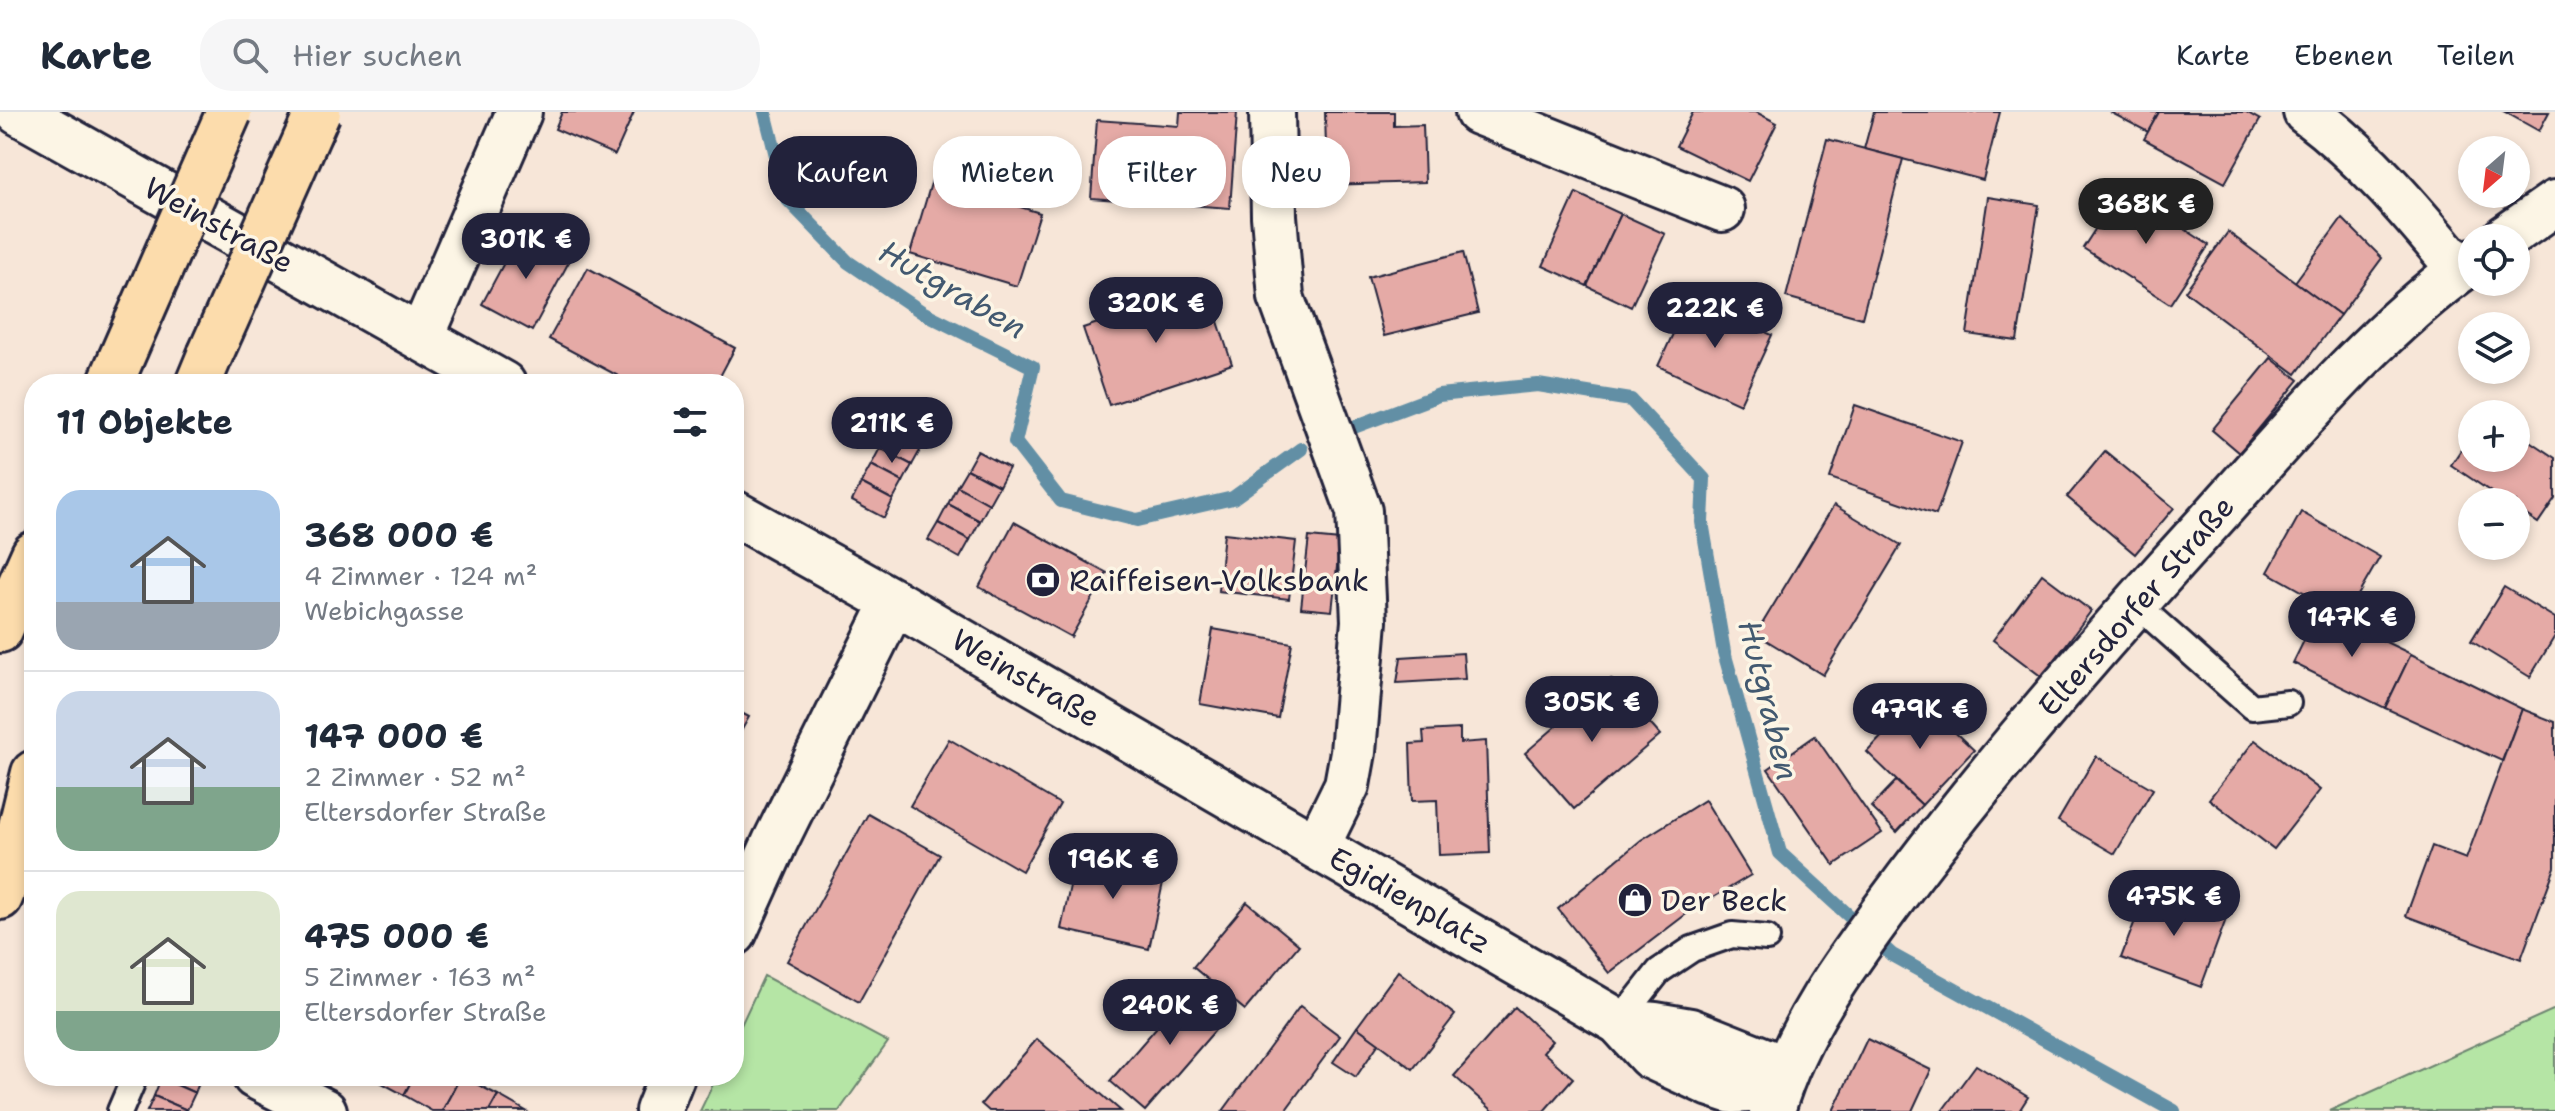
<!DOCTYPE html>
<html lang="de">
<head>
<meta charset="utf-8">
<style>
	:root { --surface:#fff; --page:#f6f6f7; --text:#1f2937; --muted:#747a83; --line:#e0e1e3; --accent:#22223b }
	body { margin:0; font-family:"Shantell Sans",sans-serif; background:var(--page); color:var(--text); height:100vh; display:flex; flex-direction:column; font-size:30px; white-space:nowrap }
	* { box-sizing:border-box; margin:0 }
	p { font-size:26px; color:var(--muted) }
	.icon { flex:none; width:44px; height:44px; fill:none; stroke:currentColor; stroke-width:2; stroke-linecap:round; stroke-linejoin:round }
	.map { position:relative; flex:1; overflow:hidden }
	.side { position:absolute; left:24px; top:262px; width:720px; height:712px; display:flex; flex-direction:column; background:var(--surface); border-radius:32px; box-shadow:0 4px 12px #0003 }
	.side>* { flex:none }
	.banner { position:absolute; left:768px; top:24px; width:760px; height:72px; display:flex; gap:16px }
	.needle { width:52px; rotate:208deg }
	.controls { position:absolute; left:2458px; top:24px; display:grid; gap:16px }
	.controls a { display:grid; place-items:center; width:72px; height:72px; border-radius:50%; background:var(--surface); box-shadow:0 4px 12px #0003; font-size:40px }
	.price { position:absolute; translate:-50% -68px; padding:0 18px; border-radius:28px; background:var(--accent); color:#fff; font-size:26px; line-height:52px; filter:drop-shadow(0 2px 4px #0008) }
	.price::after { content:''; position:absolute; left:50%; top:48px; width:24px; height:18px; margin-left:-12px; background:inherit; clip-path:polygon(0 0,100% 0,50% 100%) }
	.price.selected { background:#222; color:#fff }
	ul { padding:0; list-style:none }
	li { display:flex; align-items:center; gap:24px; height:200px; padding:0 32px }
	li+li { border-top:2px solid var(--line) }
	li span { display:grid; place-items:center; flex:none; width:224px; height:160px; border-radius:24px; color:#555 }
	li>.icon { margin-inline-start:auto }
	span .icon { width:96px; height:96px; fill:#fffc; stroke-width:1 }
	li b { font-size:34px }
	h2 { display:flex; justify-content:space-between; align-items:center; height:96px; padding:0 32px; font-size:34px }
	.pill { padding:0 28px; border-radius:32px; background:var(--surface); box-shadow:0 4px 12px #0003; font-size:28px; line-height:72px }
	.pill.selected { background:var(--accent); color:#fff }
	header { display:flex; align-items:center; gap:48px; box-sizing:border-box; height:112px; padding:0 40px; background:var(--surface); border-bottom:2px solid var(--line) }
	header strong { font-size:38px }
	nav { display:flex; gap:44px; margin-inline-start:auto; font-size:28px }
	.search { width:560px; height:72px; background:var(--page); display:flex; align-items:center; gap:20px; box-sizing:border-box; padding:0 28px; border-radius:32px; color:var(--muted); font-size:30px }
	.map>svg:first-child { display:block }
	.green { fill:#b5e5a5; stroke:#6c8470; stroke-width:2 }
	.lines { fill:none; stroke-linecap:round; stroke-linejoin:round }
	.stream { stroke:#628fa5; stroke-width:14 }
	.building { fill:#e5aaa6; stroke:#22223b; stroke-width:2 }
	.lane-casing { stroke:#22223b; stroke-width:30 }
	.street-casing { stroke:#22223b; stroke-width:50 }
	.secondary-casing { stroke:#22223b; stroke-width:50 }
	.highway-casing { stroke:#22223b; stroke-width:50 }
	.lane { stroke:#fcf5e5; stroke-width:24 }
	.street { stroke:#fcf5e5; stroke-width:44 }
	.secondary { stroke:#fcf5e5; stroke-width:44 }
	.highway { stroke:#fcdcac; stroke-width:44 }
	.highway-bridge-casing { stroke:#22223b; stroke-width:50; stroke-linecap:butt }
	.highway-bridge { stroke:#fcdcac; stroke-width:44 }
	.labels { text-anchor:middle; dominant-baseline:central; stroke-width:7; stroke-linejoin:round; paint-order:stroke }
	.street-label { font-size:30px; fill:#22223b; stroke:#fcf5e5 }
	.poi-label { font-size:30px; fill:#22223b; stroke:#fcf5e5; text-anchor:start }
	.water-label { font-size:32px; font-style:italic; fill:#425970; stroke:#fcf5e5 }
</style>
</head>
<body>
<header>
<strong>Karte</strong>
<div class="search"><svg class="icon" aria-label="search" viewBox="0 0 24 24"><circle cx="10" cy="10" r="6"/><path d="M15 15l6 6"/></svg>Hier suchen</div>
<nav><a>Karte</a><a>Ebenen</a><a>Teilen</a></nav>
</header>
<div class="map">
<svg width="2555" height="999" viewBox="0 0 2555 999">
	<rect width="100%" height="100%" fill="#f7e6d8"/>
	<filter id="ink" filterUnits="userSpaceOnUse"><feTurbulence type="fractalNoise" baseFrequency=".0125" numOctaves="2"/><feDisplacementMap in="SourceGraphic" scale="16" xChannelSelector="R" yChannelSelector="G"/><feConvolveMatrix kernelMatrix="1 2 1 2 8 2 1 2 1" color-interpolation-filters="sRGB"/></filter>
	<g filter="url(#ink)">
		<g class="green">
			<polygon points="764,864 888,930 839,999 700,999 717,964 734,964 734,928"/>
			<polygon points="2555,897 2555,999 2329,999"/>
		</g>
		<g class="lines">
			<g class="stream">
				<polyline points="765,0 787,87 848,150 922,200 1033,255 1015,330 1061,389 1137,408 1233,386 1301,337"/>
				<polyline points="1354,315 1439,283 1538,273 1631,288 1704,367 1702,410 1724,540 1780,741 1892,843 2174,999"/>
			</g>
		</g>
		<g class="building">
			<polygon points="562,0 634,0 615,43 555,17"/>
			<polygon points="1180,0 1237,0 1230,96 1091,86 1097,8 1179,14"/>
			<polygon points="1325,0 1394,0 1394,14 1423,13 1425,70 1327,73"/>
			<polygon points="1693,0 1756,0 1777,11 1748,69 1676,34"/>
			<polygon points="1874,0 2000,0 1983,68 1864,37"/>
			<polygon points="2110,0 2159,0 2148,20"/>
			<polygon points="2159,0 2246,0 2260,8 2225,71 2144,27"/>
			<polygon points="2505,0 2549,0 2539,19"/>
			<polygon points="1827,27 1903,47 1862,206 1786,185"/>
			<polygon points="932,68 1040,101 1017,174 910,142"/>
			<polygon points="2122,76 2209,133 2170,192 2083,136"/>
			<polygon points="1576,81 1621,102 1587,174 1543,154"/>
			<polygon points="1988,85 2039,93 2017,229 1967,222"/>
			<polygon points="1621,102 1665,122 1631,195 1587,174"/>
			<polygon points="2342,106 2382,146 2340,203 2295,170"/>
			<polygon points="521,119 571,146 532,219 482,192"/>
			<polygon points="2228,120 2340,203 2296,262 2185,179"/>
			<polygon points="1463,140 1478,201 1384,224 1368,165"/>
			<polygon points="588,156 735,236 716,272 633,272 549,227"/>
			<polygon points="1185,174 1193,198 1212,191 1232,252 1109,293 1083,216 1104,209 1101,203"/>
			<polygon points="1690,185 1772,223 1740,292 1658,254"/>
			<polygon points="2271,246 2299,268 2239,341 2212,318"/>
			<polygon points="1855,293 1962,330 1936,403 1830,366"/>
			<polygon points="900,300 932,317 922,335 890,318"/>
			<polygon points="890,318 922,335 912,353 880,336"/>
			<polygon points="2516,320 2555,346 2555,386 2538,411 2516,396 2516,390 2506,390 2451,353 2472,321 2472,346 2516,346"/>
			<polygon points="880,336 912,353 903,370 871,353"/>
			<polygon points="977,339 1009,356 999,374 967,357"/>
			<polygon points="2105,339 2174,396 2135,442 2067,385"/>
			<polygon points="871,353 903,370 893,388 861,371"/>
			<polygon points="967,357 999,374 989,392 957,374"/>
			<polygon points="861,371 893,388 884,406 852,389"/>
			<polygon points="957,374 989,392 980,409 948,392"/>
			<polygon points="948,392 980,409 970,428 938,411"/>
			<polygon points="1834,393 1901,433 1823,563 1756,522"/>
			<polygon points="2301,400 2380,445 2346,504 2268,460"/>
			<polygon points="1014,410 1107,461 1071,525 979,475"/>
			<polygon points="938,411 970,428 960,446 928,428"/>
			<polygon points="1224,421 1296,429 1289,487 1218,479"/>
			<polygon points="1309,425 1340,428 1332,499 1301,496"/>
			<polygon points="2042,462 2091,499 2042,565 1993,528"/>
			<polygon points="2504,475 2555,506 2555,524 2530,565 2471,529"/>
			<polygon points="2319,498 2411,542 2385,596 2293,551"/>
			<polygon points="1213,517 1292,531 1278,606 1200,592"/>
			<polygon points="1463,541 1465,567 1397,571 1401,545"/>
			<polygon points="2411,542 2522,597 2502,649 2385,596"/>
			<polygon points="1611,567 1660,623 1574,697 1525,641"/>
			<polygon points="1918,586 1974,638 1922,693 1867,640"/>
			<polygon points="734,597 749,605 734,632"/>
			<polygon points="2522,597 2555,610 2555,755 2521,847 2406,804 2432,734 2466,747"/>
			<polygon points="1460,617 1460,631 1486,629 1490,741 1439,743 1437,688 1412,689 1410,632 1424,631 1423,619"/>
			<polygon points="1815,624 1882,721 1834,753 1768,657"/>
			<polygon points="949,627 1060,692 1022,759 910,694"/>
			<polygon points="2255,628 2320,678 2274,737 2209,687"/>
			<polygon points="2096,644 2153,677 2115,742 2058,709"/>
			<polygon points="1896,669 1922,693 1897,720 1871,695"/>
			<polygon points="1705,688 1751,763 1689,800 1609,861 1558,797 1641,728"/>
			<polygon points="868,702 940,743 859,890 787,849"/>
			<polygon points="1077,741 1165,761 1149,837 1061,817"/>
			<polygon points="2147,777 2226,807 2201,875 2121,846"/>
			<polygon points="1247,790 1299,833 1245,898 1193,855"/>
			<polygon points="1398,859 1455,903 1413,957 1357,915"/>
			<polygon points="1195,871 1230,901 1145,999 1110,969"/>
			<polygon points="1300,894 1340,924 1285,999 1223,999"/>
			<polygon points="1515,895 1552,929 1543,940 1573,966 1544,999 1493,999 1454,964"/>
			<polygon points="1357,915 1379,931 1356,965 1333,950"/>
			<polygon points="1037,927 1121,999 989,999 981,992"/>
			<polygon points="1867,927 1931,958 1912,999 1833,999"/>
			<polygon points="1976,953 2028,985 2019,999 1942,999"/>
			<polygon points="162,964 202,964 195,981 161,966"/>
			<polygon points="369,964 414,964 404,983"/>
			<polygon points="414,964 461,964 442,999 432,999 404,983"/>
			<polygon points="461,964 498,983 489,999 442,999"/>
			<polygon points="161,966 195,981 187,998 154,984"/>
			<polygon points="498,983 526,999 489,999"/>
			<polygon points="154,984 187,998 187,999 147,999"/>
		</g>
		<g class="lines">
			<g class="lane-casing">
				<g id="lane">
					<polyline points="2135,491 2252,595 2288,591"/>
					<polyline points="1619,910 1659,859 1692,837 1732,823 1767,826"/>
					<polyline points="120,999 135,964"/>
				</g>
			</g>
			<g class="street-casing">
				<g id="street">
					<polyline points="1272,0 1274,104 1281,185 1359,399 1364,509 1353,640 1347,673 1317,734"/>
					<polyline points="1478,0 1722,97"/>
					<path d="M2306,0c60,45 107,101 154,158"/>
					<polyline points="421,226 519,0"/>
					<polyline points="734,821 775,730 894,490"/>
					<polyline points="255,964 324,999"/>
					<polyline points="658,999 672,964"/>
				</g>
			</g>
			<g class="secondary-casing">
				<g id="secondary">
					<polyline points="18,0 503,272"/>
					<polyline points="2505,126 2555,91"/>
					<polyline points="734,401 894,490 1619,910 1650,944 1711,972 1732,979 1779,976"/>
					<polyline points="1619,910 1655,913 1690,919 1786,957"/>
					<path d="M1772,999c25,-88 83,-161 137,-234 94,-124 196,-241 301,-356 82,-91 162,-188 262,-260"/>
				</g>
			</g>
			<g class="highway-casing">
				<g id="highway">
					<polyline points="110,272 137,210"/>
					<polyline points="198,272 210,243"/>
					<polyline points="0,518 34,442"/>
					<polyline points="0,785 10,760 34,661"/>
				</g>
			</g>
			<use href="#lane" class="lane"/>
			<use href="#street" class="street"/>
			<use href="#secondary" class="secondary"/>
			<use href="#highway" class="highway"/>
			<g class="highway-bridge-casing">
				<g id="highway-bridge">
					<polyline points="137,210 229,0"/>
					<polyline points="210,243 318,0"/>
				</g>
			</g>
			<use href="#highway-bridge" class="highway-bridge"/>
		</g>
	</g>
	<defs>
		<g id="bank-disc" transform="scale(1.8)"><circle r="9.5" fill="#22223b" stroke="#fcf5e5"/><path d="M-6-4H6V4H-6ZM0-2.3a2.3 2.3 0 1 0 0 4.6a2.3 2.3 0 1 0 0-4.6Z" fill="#fff"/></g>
		<g id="shop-disc" transform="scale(1.8)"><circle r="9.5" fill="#22223b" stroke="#fcf5e5"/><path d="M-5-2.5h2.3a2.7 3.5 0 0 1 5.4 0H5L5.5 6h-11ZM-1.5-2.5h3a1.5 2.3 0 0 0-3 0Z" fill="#fff"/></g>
	</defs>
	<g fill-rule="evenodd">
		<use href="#bank-disc" x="1043" y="468"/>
		<use href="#shop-disc" x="1635" y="788"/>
	</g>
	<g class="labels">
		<g class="street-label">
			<text transform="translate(219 113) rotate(29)">Weinstraße</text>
			<text transform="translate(2136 494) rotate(-49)">Eltersdorfer Straße</text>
			<text transform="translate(1026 566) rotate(30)">Weinstraße</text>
			<text transform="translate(1410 788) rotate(30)">Egidienplatz</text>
		</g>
		<g class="poi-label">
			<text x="1069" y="468">Raiffeisen-Volksbank</text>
			<text x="1661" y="788">Der Beck</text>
		</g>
		<g class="water-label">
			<text transform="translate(953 177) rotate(30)">Hutgraben</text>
			<text transform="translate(1769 588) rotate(76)">Hutgraben</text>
		</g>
	</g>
</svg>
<div class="controls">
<a><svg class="needle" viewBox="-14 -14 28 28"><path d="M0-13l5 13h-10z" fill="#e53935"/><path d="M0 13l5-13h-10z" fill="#747a83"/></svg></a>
<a><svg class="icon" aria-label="locate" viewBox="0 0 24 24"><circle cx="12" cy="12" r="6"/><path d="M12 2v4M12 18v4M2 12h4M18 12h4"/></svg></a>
<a><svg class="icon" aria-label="layers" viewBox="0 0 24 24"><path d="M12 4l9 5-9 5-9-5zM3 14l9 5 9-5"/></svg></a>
<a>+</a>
<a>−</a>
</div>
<b class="price selected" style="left:2146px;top:134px">368K €</b>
<b class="price" style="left:526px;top:169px">301K €</b>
<b class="price" style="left:1156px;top:233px">320K €</b>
<b class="price" style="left:1715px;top:238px">222K €</b>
<b class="price" style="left:892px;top:353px">211K €</b>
<b class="price" style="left:2352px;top:547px">147K €</b>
<b class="price" style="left:1592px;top:632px">305K €</b>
<b class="price" style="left:1920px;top:639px">479K €</b>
<b class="price" style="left:1113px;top:789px">196K €</b>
<b class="price" style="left:2174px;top:826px">475K €</b>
<b class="price" style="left:1170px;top:935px">240K €</b>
<div class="banner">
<a class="pill selected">Kaufen</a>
<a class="pill">Mieten</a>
<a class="pill">Filter</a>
<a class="pill">Neu</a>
</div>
<section class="side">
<h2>11 Objekte<svg class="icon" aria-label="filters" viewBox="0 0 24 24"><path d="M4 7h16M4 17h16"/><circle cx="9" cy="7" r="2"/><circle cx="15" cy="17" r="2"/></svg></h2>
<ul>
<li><span style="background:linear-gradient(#a9c7e8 70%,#9aa5b1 0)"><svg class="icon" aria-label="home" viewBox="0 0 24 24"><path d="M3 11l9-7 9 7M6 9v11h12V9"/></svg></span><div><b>368 000 €</b><p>4 Zimmer · 124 m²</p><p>Webichgasse</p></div></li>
<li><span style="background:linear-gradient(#c9d6e8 60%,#7fa58c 0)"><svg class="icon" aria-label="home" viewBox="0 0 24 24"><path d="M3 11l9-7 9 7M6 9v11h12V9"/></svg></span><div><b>147 000 €</b><p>2 Zimmer · 52 m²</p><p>Eltersdorfer Straße</p></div></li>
<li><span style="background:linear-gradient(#dfe7d0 75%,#7fa58c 0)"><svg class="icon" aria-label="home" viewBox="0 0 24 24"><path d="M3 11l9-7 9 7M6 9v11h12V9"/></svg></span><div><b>475 000 €</b><p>5 Zimmer · 163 m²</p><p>Eltersdorfer Straße</p></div></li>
</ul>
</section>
</div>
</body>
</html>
